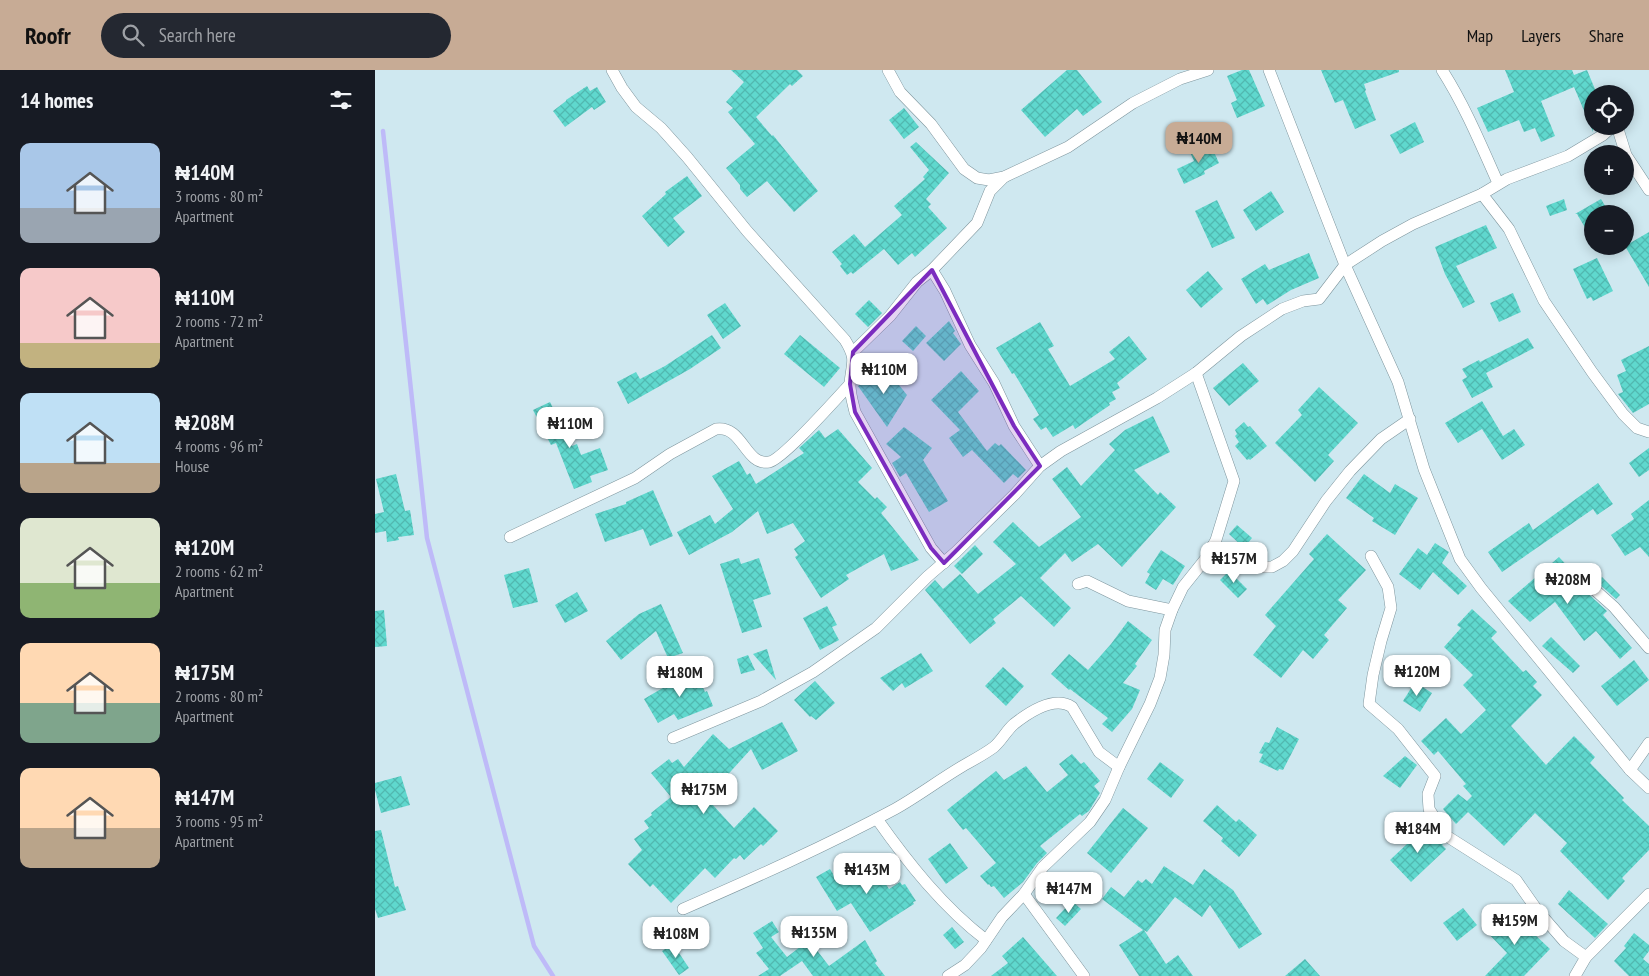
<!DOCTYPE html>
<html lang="en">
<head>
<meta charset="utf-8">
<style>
	:root { --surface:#171b24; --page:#242831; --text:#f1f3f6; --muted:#9ea1a6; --accent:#c7ab95 }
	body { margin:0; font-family:"PT Sans Narrow",sans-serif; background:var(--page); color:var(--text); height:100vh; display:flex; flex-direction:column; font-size:19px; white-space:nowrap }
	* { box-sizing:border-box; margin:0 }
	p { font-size:16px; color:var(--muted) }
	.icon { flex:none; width:28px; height:28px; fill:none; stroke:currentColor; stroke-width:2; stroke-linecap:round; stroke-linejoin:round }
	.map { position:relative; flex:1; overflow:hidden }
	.side { display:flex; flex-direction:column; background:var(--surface); width:375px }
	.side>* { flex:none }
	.buttons { position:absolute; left:1209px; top:15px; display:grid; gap:10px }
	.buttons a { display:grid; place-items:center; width:50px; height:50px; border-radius:50%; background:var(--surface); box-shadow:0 2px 12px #0003; font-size:25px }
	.price { position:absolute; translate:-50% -42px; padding:0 11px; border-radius:10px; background:#fff; color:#222; font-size:16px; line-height:32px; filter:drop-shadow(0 1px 2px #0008) }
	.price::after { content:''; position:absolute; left:50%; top:30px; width:15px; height:11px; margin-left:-8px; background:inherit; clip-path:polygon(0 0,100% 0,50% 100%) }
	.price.active { background:var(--accent); color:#111 }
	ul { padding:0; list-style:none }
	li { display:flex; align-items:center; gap:15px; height:125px; padding:0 20px }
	li span { display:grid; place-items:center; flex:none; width:140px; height:100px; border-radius:10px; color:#555 }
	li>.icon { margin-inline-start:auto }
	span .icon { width:60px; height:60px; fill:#fffc; stroke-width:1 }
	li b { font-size:21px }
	h2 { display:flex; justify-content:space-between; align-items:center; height:60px; padding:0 20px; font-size:21px }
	header { display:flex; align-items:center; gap:30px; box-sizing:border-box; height:70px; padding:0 25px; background:var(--accent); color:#111 }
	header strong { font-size:24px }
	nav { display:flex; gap:28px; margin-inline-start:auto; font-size:18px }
	.search { width:350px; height:45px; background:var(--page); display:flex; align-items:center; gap:12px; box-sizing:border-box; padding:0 18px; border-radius:28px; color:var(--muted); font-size:19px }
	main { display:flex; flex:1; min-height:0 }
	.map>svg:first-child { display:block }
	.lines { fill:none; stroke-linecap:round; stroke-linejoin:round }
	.stream { stroke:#bebaf8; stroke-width:4.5 }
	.building { fill:url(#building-cross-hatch) }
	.street-casing { stroke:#7e959d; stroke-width:12 }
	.street { stroke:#fff; stroke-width:11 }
	.marked { fill:#7b2cbf; fill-opacity:0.2; stroke:#7b2cbf; stroke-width:4; stroke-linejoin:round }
</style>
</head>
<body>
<header>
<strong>Roofr</strong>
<div class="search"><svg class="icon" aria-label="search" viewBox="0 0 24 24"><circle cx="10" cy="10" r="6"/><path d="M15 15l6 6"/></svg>Search here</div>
<nav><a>Map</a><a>Layers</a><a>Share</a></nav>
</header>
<main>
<section class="side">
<h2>14 homes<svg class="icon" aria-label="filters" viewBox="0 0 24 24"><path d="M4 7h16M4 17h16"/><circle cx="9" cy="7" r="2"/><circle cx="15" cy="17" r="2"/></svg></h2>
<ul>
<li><span style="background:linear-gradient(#a9c7e8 65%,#9aa5b1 0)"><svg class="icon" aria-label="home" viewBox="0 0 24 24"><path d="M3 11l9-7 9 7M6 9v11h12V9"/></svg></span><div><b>₦140M</b><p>3 rooms · 80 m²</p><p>Apartment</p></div></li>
<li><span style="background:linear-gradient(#f6c9c9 75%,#c2b280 0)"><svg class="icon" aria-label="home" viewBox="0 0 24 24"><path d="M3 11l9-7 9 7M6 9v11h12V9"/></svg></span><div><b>₦110M</b><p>2 rooms · 72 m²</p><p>Apartment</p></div></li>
<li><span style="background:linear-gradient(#bfe0f5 70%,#b9a48a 0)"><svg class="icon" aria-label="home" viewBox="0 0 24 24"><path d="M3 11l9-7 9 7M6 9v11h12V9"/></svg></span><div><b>₦208M</b><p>4 rooms · 96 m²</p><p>House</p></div></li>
<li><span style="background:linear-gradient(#dfe7d0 65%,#8fb573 0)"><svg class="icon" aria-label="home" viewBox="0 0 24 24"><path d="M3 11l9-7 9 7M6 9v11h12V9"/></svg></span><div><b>₦120M</b><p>2 rooms · 62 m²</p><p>Apartment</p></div></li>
<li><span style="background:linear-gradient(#ffd9b3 60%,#7fa58c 0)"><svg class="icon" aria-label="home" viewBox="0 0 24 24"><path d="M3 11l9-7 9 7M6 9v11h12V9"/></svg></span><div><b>₦175M</b><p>2 rooms · 80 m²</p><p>Apartment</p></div></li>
<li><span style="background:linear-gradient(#ffd9b3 60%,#b9a48a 0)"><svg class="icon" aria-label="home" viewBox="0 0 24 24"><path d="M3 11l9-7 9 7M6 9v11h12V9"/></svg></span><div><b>₦147M</b><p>3 rooms · 95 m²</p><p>Apartment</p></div></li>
</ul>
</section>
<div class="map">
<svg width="1274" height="906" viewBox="0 0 1274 906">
	<defs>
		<pattern id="building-cross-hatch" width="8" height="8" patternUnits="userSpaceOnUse" patternTransform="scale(1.25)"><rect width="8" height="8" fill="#5fd8ce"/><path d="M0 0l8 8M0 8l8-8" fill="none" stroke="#51b8b0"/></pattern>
	</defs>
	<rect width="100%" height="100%" fill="#cfe8f0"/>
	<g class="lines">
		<polyline class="stream" points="8,61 52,468 159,876 178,906"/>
	</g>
	<g class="building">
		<polygon points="356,0 422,0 428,6 417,16 415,14 381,47 397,66 398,65 443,121 419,142 392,111 372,127 365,119 365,115 351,98 380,74 353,42 358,38 351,32 369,12"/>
		<polygon points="692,0 702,0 727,32 708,46 702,39 670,67 646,40"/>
		<polygon points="867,0 874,0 890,36 862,48 856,33 862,30 852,6"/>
		<polygon points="946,0 1024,0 1024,2 989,14 991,20 990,21 1001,50 980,59 968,30 960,33"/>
		<polygon points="1130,0 1197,0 1199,5 1212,0 1222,24 1218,24 1218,62 1199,17 1166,31 1180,66 1166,72 1160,58 1149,62 1144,50 1113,62 1102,38 1139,22"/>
		<polygon points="212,16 215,21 222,17 231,32 219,40 217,37 190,57 178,41 191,31 191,30"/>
		<polygon points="529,38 544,57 529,69 514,50"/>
		<polygon points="1040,52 1049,72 1025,84 1015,65"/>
		<polygon points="541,72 574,103 551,129 556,134 553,137 572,158 540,187 537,183 523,195 509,179 478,204 476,202 472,205 465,196 467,194 457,182 479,164 490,177 527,145 519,136 550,109 548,107 554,100 535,77"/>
		<polygon points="835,73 844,93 829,101 830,104 809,114 802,99 819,91 815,82"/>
		<polygon points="312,106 327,126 298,148 310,162 293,177 267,146 291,124 290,122"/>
		<polygon points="896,121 909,142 881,161 868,140"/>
		<polygon points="1189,129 1192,140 1175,146 1171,136"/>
		<polygon points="1226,129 1235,144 1218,144 1218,171 1202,144 1200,144"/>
		<polygon points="842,130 860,168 837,178 820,141"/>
		<polygon points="1111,155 1122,178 1081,196 1100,232 1088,238 1070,204 1060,177"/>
		<polygon points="1274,162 1274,217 1250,176"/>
		<polygon points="934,183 944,208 916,220 892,235 888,229 881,234 866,209 890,194 894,200"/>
		<polygon points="1222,188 1238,221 1218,231 1216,227 1212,229 1198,199"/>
		<polygon points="833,201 848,219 826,238 811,220"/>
		<polygon points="1138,223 1146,242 1124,252 1115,233"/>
		<polygon points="494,230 507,243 493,257 480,244"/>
		<polygon points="350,233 366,256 348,269 332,245"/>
		<polygon points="574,251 580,261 578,263 586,274 569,291 551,273"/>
		<polygon points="665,252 679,276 673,279 695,316 740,289 734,282 754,266 772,289 742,313 745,318 737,322 741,329 734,333 735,335 700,359 698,355 678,367 671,357 666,360 658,349 664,345 639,303 637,304 621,278"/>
		<polygon points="541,256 551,266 538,281 527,271"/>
		<polygon points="337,265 346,278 315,299 253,334 242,312 261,302 265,309 290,296"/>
		<polygon points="425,265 465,298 449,317 409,284"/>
		<polygon points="1153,268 1159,278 1111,303 1118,317 1097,328 1087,310 1092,307 1087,299 1104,290 1105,292"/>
		<polygon points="1274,276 1274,334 1258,343 1243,324 1248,322 1242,305 1251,301 1246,290"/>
		<polygon points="868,293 884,311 854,336 838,318"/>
		<polygon points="512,300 532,325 512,357 483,316 499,304 502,308"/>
		<polygon points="586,301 604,321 583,342 612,381 620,373 624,376 626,374 651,400 643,408 638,404 629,413 597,380 588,387 574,368 585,360 556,330"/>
		<polygon points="944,317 983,353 953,385 959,391 940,412 900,373 927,345 923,340"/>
		<polygon points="1107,331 1128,366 1139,359 1150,375 1127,390 1107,359 1083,373 1070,353"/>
		<polygon points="175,332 197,376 202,374 206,385 225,378 233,400 215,406 217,412 199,419 181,373 176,375 158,340"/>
		<polygon points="778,346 795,382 759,400 783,425 785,422 801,437 747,497 723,474 697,492 690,483 665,508 696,538 679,557 646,526 618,549 621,553 595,574 550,520 560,510 568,519 585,504 603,524 641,494 618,472 638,452 664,477 706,447 677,409 692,397 706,416 740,380 734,374 750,360"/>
		<polygon points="869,352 873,357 875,356 892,376 875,390 874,389 872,390 860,376 864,372 860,366 862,364 860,360"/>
		<polygon points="529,357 557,378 548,390 573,431 554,442 531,403 525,407 517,393 526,387 511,374"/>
		<polygon points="463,359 497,398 483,412 500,429 502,427 512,437 506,443 544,490 516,501 509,484 471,505 474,509 446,528 420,487 423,485 419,479 430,471 418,453 392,464 383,441 357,462 314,485 302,462 335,445 340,454 358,439 337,406 364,391 372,405 375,403 381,414 429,383 424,378 444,360 450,368"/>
		<polygon points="1274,378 1274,400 1264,407 1254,393"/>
		<polygon points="21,404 30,441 35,440 39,465 23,467 24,470 12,472 11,461 0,463 0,444 9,442 1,409"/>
		<polygon points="989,404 1015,423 1020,414 1043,428 1020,465 997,451 999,448 971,428"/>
		<polygon points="1223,413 1238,434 1222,445 1218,439 1127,502 1113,482 1154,453 1158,460"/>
		<polygon points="278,420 298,466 275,476 268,459 230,472 220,444 251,434 251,432"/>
		<polygon points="1274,430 1274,487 1265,477 1250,486 1236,465 1259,449 1256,444"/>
		<polygon points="862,455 877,468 869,478 854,464"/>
		<polygon points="952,464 991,500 963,530 972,538 949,565 954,570 938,589 928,580 906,608 878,585 901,556 890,545 939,489 934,484"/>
		<polygon points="1060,473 1074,482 1067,493 1092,516 1083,525 1058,502 1045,520 1024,504 1043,478 1052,485"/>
		<polygon points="600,475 608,484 587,504 579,496"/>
		<polygon points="786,480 810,496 798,515 788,509 781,520 770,513 775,504 772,502"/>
		<polygon points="1184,487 1197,501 1196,507 1198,510 1232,541 1228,545 1257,578 1245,589 1221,561 1209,571 1180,532 1155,552 1133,531"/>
		<polygon points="364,488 366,494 384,488 396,524 378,530 387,557 367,563 345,494"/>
		<polygon points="154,498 163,532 138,538 129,505"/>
		<polygon points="854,501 872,519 863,528 845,510"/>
		<polygon points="1227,507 1245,525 1241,529 1222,512"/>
		<polygon points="202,522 213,541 190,553 180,535"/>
		<polygon points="286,534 308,583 293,588 281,561 246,590 231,571 264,544"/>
		<polygon points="452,536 462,555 457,557 464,570 445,580 428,548"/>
		<polygon points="1097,539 1122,562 1116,568 1148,602 1151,600 1162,612 1158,616 1167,625 1136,656 1171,695 1199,666 1220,687 1215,693 1249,728 1247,730 1274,756 1274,780 1247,808 1250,811 1233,830 1185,781 1192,773 1160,743 1129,776 1093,742 1081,754 1068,739 1083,724 1092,731 1097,726 1088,716 1091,714 1063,681 1059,685 1046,671 1071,648 1086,664 1111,640 1088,615 1098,605 1069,577 1086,558 1082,555"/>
		<polygon points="9,540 12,576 0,577 0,541"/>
		<polygon points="753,551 777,570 760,594 762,596 748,613 765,620 757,639 737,662 727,654 733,648 695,619 694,620 676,604 694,584 713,600 736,574"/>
		<polygon points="1176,567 1205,596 1198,603 1167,576"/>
		<polygon points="392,579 401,610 378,584"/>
		<polygon points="546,583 558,601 530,618 527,613 518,621 505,608"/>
		<polygon points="373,585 380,600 366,604 362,589"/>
		<polygon points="1259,590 1274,610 1242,636 1226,616"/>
		<polygon points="628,597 649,616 631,636 610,616"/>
		<polygon points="320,600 330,622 332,621 338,636 303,650 299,644 283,653 269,629 303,609 302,606"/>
		<polygon points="440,611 460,633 441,650 436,646 435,647 419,630"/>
		<polygon points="1040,612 1057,623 1045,642 1028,631"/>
		<polygon points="407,652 423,681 387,700 376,679 338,721 344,729 337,734 359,758 379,737 403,761 388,776 386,774 369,790 365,785 361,789 359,788 340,808 330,798 296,833 278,814 275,817 253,794 267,780 259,769 274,758 269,751 277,745 276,743 296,727 276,703 294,689 297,693 303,689 309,697 338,664 354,679"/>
		<polygon points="902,657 924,669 908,700 904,699 903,701 884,692 888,684 884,683 890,672 894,673"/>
		<polygon points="697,684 706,694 709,692 725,711 719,716 725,723 723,726 714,741 707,746 705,744 665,776 672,783 662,793 648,812 629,828 619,816 616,817 614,814 613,815 605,806 621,793 591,758 588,760 572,740 621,701 629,710 651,696 672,722 693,705 684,694"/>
		<polygon points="1030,686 1042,695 1025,718 1008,706"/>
		<polygon points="785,692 809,710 796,728 772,709"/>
		<polygon points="26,706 35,735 6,743 0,720 0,713"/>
		<polygon points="842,735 861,752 864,749 882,765 864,787 846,771 848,768 828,751"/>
		<polygon points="748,738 773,758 736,803 712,783"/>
		<polygon points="1050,757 1056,764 1059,761 1064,769 1069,773 1067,775 1071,779 1036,812 1015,790"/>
		<polygon points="6,760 20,817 23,816 31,840 3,848 0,839 0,761"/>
		<polygon points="575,773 593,798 571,814 553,789"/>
		<polygon points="496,791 514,819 525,812 527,815 530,814 541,831 538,832 539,834 495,862 476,833 462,841 441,807 455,799 463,812"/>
		<polygon points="789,796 818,815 829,799 858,820 887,864 864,879 835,835 827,847 800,827 772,862 769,860 791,894 803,885 818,906 764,906 744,875 768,860 727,829 736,817 749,827 763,810 767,813 771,809 777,814"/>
		<polygon points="1194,820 1233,854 1220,868 1183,834"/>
		<polygon points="697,831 706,839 690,856 681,848"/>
		<polygon points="1132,837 1156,863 1157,862 1175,879 1149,906 1110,906 1132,883 1109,859"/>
		<polygon points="1088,838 1102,855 1082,871 1068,853"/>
		<polygon points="397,851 404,862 396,867 412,887 434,870 454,896 490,870 502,891 500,893 510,906 438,906 427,891 405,906 383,906 394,899 381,883 388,878 378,863"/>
		<polygon points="577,857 589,872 580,879 568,865"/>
		<polygon points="1259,863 1274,875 1274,881 1268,889 1274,894 1274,906 1254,906 1239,891 1251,878 1249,876"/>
		<polygon points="648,867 682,906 616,906 633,893 627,886"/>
		<polygon points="298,874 314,898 304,905 287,881"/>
		<polygon points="930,889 945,906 910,906"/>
	</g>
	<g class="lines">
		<g class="street-casing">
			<g id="street">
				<path d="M237,0l10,18 14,19 25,21 26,29 60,74 98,109c13,21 6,23 5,45 0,9 3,18 5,27l76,136 13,15"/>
				<polyline points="513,0 525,22 556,54 589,99 602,108 614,110 629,107 693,77 758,33 805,9 833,0"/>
				<polyline points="894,0 970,195 1023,312 1049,399 1085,489 1106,518 1255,700 1274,718"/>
				<path d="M1067,0c23,36 39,75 56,113"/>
				<polyline points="1242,56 1251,85 1274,120"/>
				<polyline points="1107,124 1134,159 1169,231 1217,302 1248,344 1262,358 1274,362"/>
				<polyline points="557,200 602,153 615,121 629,107"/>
				<polyline points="478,282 515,246 542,212 557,200 570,221 595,275 619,313 639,356 665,396"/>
				<path d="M135,467l125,-59 35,-24 46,-25c27,-4 29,37 53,33 13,-2 68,-64 81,-78"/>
				<polyline points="838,475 863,491 886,497 897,497 908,491 918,481 951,431 975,401 1006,369 1035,349"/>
				<polyline points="996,486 1013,517 1016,538 1006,571 998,605 994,634 1023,659 1060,706 1053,724 1054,739 1070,765 1141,810 1162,840 1189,871 1211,887"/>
				<polyline points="1203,505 1239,537 1274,578"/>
				<polyline points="703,514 712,511 753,531 797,540"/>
				<polyline points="298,668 386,631 438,602 501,558 552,507 581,482 640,424 665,396 686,381 782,328 821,303 866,266 907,239 928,231 944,229 970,195 1007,171 1038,154 1107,124 1132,109 1193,86 1228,65 1238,56"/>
				<polyline points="1255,700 1274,673"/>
				<path d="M502,749c31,44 66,88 109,121"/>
				<polyline points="649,824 709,906"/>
				<path d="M308,839c71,-31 143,-63 212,-100 25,-14 48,-32 73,-46 9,-5 18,-10 26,-16 8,-7 12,-16 20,-23 14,-11 40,-29 58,-17l27,45 20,15"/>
				<polyline points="573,906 590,895 606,878 627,847 649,824 668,797 715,752 730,730 744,697 775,634 785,608 789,585 790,560 797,540 808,517 832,487 841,470 859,411 821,303"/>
				<polyline points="1200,906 1211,887 1274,824"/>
			</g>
		</g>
		<use href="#street" class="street"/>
	</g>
	<path class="marked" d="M557,200l82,156 26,40 -96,97 -13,-15 -76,-136 -5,-28 3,-32z"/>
</svg>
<div class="buttons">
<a><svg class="icon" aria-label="locate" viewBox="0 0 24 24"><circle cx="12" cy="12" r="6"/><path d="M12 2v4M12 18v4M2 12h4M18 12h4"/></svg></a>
<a>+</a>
<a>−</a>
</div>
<b class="price active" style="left:824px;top:94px">₦140M</b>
<b class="price" style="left:509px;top:325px">₦110M</b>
<b class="price" style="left:195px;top:379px">₦110M</b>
<b class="price" style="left:859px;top:514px">₦157M</b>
<b class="price" style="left:1193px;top:535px">₦208M</b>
<b class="price" style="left:1042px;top:627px">₦120M</b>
<b class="price" style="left:305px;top:628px">₦180M</b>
<b class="price" style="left:329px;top:745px">₦175M</b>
<b class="price" style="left:1043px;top:784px">₦184M</b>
<b class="price" style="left:492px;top:825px">₦143M</b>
<b class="price" style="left:694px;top:844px">₦147M</b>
<b class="price" style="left:1140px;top:876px">₦159M</b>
<b class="price" style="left:439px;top:888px">₦135M</b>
<b class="price" style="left:301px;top:889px">₦108M</b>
</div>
</main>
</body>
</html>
